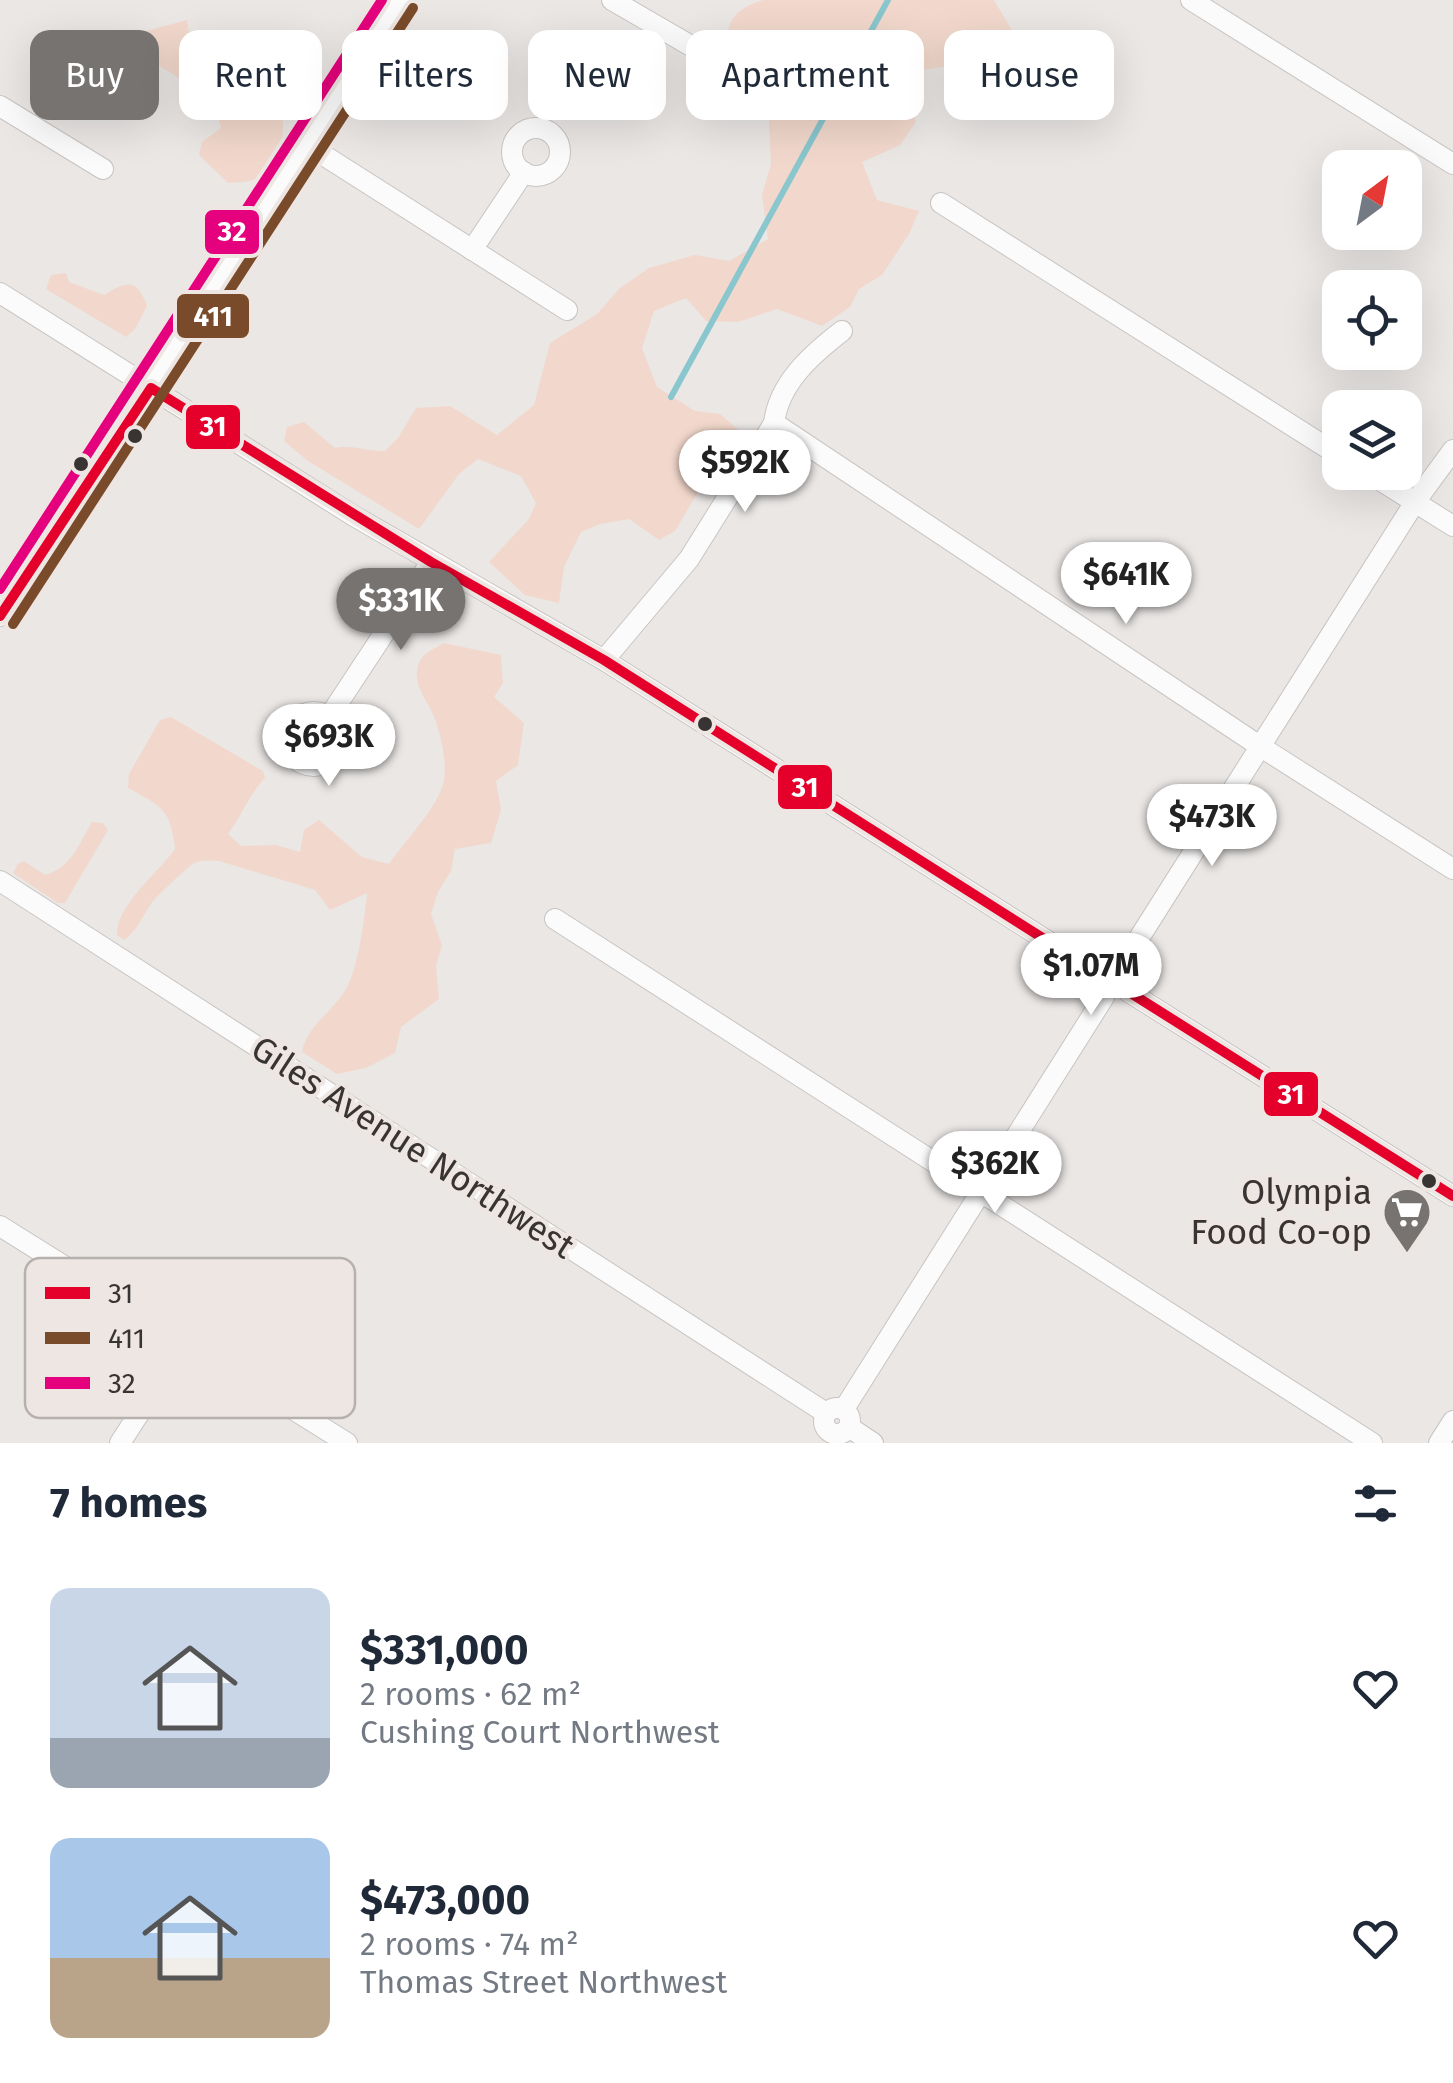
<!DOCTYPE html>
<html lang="en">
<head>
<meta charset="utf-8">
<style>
	:root { --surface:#fff; --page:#f2f2f3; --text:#1f2937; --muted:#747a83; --accent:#767371 }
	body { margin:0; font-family:"Fira Sans",sans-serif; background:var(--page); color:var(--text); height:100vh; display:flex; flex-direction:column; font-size:38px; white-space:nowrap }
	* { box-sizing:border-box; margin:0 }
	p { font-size:32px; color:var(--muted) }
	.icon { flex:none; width:55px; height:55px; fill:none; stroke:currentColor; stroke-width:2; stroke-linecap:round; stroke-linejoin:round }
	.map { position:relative; height:1443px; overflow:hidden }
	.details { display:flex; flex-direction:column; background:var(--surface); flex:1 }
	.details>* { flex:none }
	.guide { position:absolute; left:30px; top:30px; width:1395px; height:90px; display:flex; gap:20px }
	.needle { width:65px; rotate:32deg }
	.buttons { position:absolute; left:1322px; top:150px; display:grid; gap:20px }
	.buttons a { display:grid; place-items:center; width:100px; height:100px; border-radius:20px; background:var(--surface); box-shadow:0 10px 40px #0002; font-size:50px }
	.price { position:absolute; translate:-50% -85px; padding:0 22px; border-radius:35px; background:#fff; color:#222; font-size:32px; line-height:65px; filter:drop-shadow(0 2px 5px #0008) }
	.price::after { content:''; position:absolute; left:50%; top:60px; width:30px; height:22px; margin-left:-15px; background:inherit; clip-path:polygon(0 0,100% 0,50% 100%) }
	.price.active { background:var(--accent); color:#fff }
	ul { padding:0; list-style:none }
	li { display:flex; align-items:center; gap:30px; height:250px; padding:0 50px }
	li span { display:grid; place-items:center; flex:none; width:280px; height:200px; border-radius:20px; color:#555 }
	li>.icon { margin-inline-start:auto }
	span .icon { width:120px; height:120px; fill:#fffc; stroke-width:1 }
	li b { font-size:42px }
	h2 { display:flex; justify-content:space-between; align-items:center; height:120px; padding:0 50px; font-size:42px }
	.pill { padding:0 35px; border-radius:20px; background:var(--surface); box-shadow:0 10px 40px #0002; font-size:35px; line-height:90px }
	.pill.active { background:var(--accent); color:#fff }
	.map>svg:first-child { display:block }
	.green { fill:#f2d8cc }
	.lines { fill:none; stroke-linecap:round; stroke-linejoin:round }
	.stream { stroke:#89c6cd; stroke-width:6 }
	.minor-casing { stroke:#c7c4c2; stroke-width:22 }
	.minor { stroke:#fcfbfb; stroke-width:20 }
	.bus-1-casing { stroke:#ede6e2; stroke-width:18 }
	.bus-2-casing { stroke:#ede6e2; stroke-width:18 }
	.bus-3-casing { stroke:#ede6e2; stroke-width:18 }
	.bus-1 { stroke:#e4002b; stroke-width:10 }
	.bus-2 { stroke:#7a4b2a; stroke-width:10 }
	.bus-3 { stroke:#e5007d; stroke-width:10 }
	.bus-dot { fill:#373433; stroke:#ede6e2; stroke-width:4 }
	.labels { text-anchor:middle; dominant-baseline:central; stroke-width:8; stroke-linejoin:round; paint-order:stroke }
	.street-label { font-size:35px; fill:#373433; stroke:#ede6e2 }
	.poi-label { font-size:35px; fill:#373433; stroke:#ede6e2; text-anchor:end }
	.key { fill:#ede6e2; stroke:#b6b1ae; stroke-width:2.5 }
	.key-label { font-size:28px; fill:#373433 }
	.line-badge { stroke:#ede6e2; stroke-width:4 }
	.badge-label { font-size:28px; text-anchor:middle; font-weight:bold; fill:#fff }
</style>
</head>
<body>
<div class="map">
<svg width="1453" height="1443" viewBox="0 0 1453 1443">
	<rect width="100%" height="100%" fill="#eae7e5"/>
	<g class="green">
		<path d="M763,0h231l39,66 -22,13 -50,-15 -39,6 -15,28 9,24 -16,23 -38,17 15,38 42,11 -10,23 -27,41 -23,14 -9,18 -28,19 -45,-17 -39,13 -32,-1 -20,-23 -32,13 -12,37 15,39 38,24 25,3 23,20 -26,26 -42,71 -16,9 -30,-21 -29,5 -19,8 -17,35 -5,36 -34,-8 -36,-33 40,-43 7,-16 -15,-27 -43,-17 -19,15 -40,55 -111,-68 -24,-20 3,-14 17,-5 31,26c17,-4 32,4 50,3l13,-13 18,-30 34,-2 47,29 37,-30 16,-62 47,-29 23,-26 29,-20 46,-13 34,6 39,-22 -6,-44 9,-31 -3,-64 -30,-18c-13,-38 -22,-68 25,-82z"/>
		<polygon points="187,20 196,76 189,84 125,45 139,33"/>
		<path d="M230,95l22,3 30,19c5,21 -8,53 -29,63 -7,3 -17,2 -25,3l-29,-28 3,-13 19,-14 -5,-21z"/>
		<path d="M66,273l3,9 35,13c23,-14 33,-17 43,11l-12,23 -9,8 -80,-48 5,-14z"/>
		<path d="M444,643l57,12 2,28 -9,14 30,26 -6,42 -22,16 5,29 -10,33 -36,6 -4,22 -13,21 -7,22 11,31 -6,21 3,33 -38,28 -6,26 -29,15 -29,6 -35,-22c6,-29 31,-39 45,-65 11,-20 18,-70 20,-94l-37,17 -15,-20 -96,-29c-8,-1 -17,-1 -25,2 -3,1 -38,34 -41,38 -10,14 -15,29 -29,39l-7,-5c-1,-30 42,-63 58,-86 -4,-40 -14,-43 -47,-61l1,-14 31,-54 11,-3 92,54 2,7c-16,17 -23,37 -37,56l13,12 35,-1 24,7 4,-22 15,-10 43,37 27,7c15,-22 51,-59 55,-84 3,-19 -3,-43 -9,-61 -7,-19 -26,-37 -15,-58 4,-9 16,-13 24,-18z"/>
		<path d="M92,822l11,1 5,7 -43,73h-7l-45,-30 5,-9 6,-3 21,14c26,-7 34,-31 47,-53z"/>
	</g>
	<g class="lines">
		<polyline class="stream" points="671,397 888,0"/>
		<g class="minor-casing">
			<g id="minor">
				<polyline points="612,0 729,68"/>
				<polyline points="1191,0 1453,164"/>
				<polyline points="0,106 103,169"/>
				<circle cx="536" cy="152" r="24"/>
				<polyline points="306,144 567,310"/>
				<polyline points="941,203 1340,456"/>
				<polyline points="472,250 524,172"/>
				<polyline points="0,293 354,516 604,660 1098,973"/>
				<polyline points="774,423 1261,747 1453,869"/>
				<polyline points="1367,472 1453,526"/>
				<polyline points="0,616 151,388 400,0"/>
				<path d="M604,660l85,-101 85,-136c5,-40 37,-68 68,-92"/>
				<circle cx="314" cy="739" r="27"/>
				<polyline points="329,717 431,562"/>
				<polyline points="0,881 826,1413"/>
				<polyline points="555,919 1372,1443"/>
				<polyline points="1122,965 1415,502 1453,450"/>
				<polyline points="1129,992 1453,1196"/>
				<polyline points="0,1226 347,1443"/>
				<circle cx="837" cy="1421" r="13"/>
				<polyline points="844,1409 1104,997"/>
				<polyline points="849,1427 873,1443"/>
				<polyline points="120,1443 197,1324"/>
				<polyline points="1439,1443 1453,1421"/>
			</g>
		</g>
		<use href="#minor" class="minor"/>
		<g class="bus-1-casing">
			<g id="bus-1">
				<polyline points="0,616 151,388 431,562 604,660 1098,973"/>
				<polyline points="1129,992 1453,1196"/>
			</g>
		</g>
		<g class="bus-2-casing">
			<polyline id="bus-2" points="13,624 413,8"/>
		</g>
		<g class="bus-3-casing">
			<polyline id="bus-3" points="0,589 382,0"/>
		</g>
		<use href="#bus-1" class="bus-1"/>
		<use href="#bus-2" class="bus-2"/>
		<use href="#bus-3" class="bus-3"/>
	</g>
	<defs>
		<g id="supermarket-pin" transform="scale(2.5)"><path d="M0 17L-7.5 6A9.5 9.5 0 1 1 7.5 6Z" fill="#767371" stroke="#ede6e2"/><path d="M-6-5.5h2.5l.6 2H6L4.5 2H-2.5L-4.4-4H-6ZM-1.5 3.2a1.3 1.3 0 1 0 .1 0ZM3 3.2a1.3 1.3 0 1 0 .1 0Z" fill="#fff"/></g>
	</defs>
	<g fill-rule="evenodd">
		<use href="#supermarket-pin" x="1407" y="1212"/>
	</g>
	<g class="bus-dot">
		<circle cx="135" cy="436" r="9"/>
		<circle cx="81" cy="464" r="9"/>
		<circle cx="705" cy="724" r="9"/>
		<circle cx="1429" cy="1181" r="9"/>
	</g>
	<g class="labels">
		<g class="street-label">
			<text transform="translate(413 1147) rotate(33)">Giles Avenue Northwest</text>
		</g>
		<g class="poi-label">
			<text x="1372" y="1192">Olympia<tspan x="1372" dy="40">Food Co-op</tspan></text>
		</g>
	</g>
	<rect x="25" y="1258" width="330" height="160" rx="15" class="key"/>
	<rect x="45" y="1287" width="45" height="12" fill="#e4002b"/>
	<rect x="45" y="1332" width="45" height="12" fill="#7a4b2a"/>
	<rect x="45" y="1377" width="45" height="12" fill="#e5007d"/>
	<g class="key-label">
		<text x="108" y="1303">31</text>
		<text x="108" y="1348">411</text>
		<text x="108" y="1393">32</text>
	</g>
	<g class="line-badge">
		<rect x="203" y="208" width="58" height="48" rx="10" fill="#e5007d"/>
		<rect x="175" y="292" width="76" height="48" rx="10" fill="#7a4b2a"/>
		<rect x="184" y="403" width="58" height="48" rx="10" fill="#e4002b"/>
		<rect x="776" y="763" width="58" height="48" rx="10" fill="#e4002b"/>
		<rect x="1262" y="1070" width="58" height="48" rx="10" fill="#e4002b"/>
	</g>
	<g class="badge-label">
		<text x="232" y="241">32</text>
		<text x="213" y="326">411</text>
		<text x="213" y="436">31</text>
		<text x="805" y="797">31</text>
		<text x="1291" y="1104">31</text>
	</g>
</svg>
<div class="buttons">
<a><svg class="needle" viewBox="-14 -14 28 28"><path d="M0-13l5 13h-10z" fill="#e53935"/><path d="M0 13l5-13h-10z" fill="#747a83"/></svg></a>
<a><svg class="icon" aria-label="locate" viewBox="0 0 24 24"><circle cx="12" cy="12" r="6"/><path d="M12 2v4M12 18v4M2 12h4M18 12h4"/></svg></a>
<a><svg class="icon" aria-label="layers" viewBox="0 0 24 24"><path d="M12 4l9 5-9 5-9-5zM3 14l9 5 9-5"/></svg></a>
</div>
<b class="price" style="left:745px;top:515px">$592K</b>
<b class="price" style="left:1126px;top:627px">$641K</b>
<b class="price active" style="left:401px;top:653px">$331K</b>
<b class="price" style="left:329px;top:789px">$693K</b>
<b class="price" style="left:1212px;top:869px">$473K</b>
<b class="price" style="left:1091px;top:1018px">$1.07M</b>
<b class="price" style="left:995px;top:1216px">$362K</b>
<div class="guide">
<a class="pill active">Buy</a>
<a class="pill">Rent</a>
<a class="pill">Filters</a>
<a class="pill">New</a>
<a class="pill">Apartment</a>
<a class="pill">House</a>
</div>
</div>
<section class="details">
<h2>7 homes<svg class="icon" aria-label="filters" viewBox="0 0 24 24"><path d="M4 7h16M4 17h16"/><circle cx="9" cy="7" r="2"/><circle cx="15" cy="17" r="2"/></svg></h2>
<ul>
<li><span style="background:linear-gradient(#c9d6e8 75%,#9aa5b1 0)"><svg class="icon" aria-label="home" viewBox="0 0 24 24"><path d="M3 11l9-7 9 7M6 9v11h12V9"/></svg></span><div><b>$331,000</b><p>2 rooms · 62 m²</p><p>Cushing Court Northwest</p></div><svg class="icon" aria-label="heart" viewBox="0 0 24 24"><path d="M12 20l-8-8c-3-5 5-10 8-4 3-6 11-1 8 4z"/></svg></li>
<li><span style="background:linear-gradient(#a9c7e8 60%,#b9a48a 0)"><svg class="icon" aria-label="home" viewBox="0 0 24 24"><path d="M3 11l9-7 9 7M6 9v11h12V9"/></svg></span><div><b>$473,000</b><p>2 rooms · 74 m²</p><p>Thomas Street Northwest</p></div><svg class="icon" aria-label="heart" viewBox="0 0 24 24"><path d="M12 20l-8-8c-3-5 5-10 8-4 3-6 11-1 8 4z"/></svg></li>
</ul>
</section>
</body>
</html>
